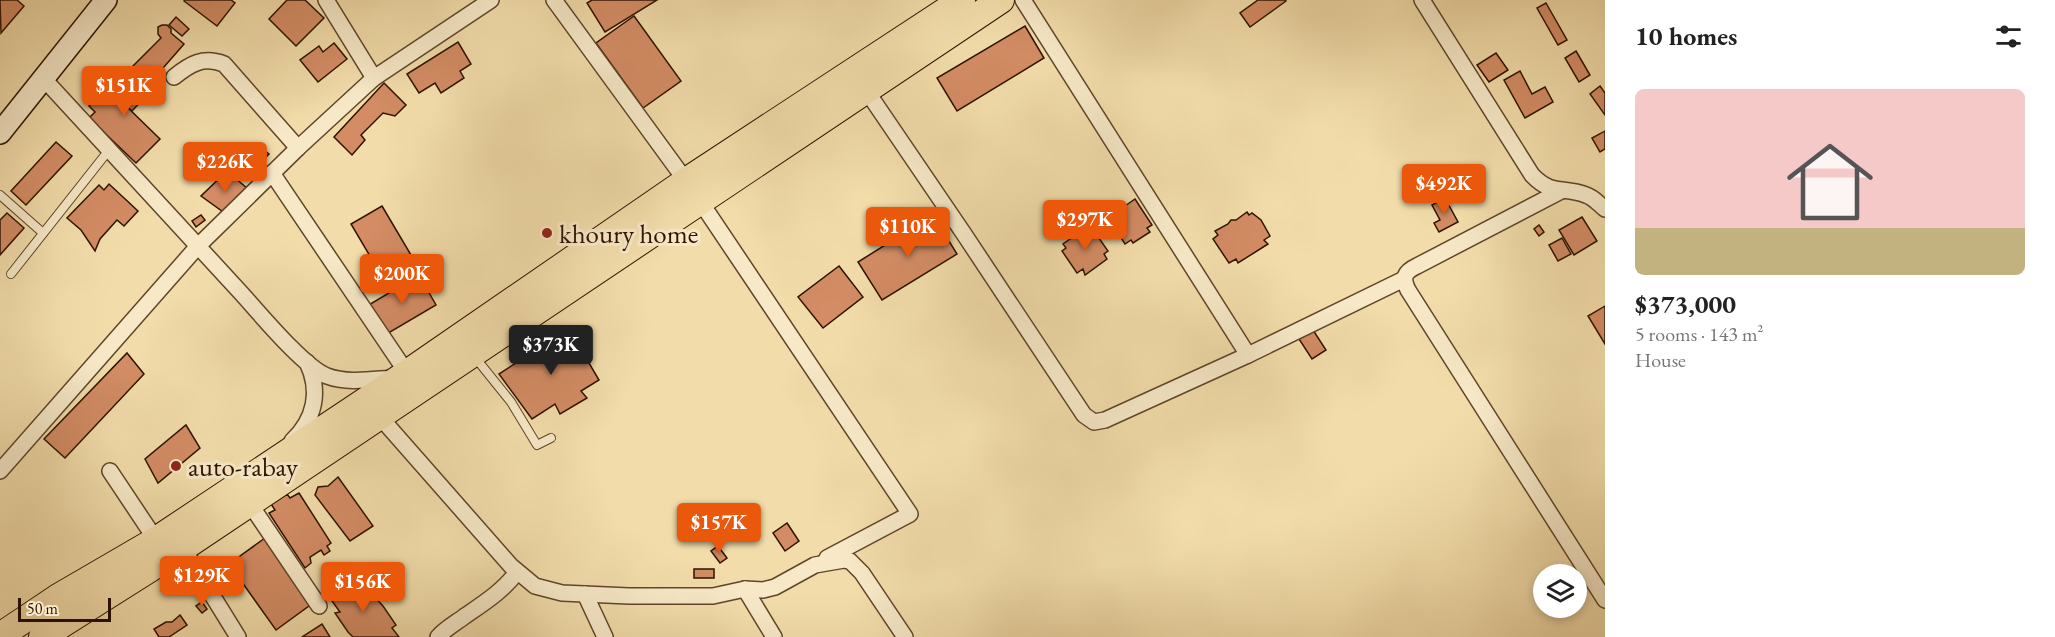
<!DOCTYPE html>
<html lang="en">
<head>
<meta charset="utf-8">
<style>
	:root { --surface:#fff; --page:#f2f2f2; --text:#222; --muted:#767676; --accent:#ea580c }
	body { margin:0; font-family:"EB Garamond",serif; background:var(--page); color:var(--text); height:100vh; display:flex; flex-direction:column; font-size:22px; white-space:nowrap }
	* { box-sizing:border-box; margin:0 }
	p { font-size:20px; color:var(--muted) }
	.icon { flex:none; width:33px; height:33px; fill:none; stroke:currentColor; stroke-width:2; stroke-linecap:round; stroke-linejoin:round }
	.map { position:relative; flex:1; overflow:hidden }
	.drawer { display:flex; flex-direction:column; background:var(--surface); width:450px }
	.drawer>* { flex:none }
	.controls { position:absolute; left:1533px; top:564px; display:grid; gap:12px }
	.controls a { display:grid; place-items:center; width:54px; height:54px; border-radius:50%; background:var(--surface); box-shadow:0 3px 9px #0003; font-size:30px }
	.scale { position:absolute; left:18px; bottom:15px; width:93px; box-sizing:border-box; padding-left:6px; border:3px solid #2e1200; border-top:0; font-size:16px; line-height:21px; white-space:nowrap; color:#2e1200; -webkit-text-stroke:4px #f7e9c8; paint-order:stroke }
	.price { position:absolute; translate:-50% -51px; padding:0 14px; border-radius:6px; background:var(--accent); color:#fff; font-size:20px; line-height:39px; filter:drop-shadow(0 2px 3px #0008) }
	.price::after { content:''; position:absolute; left:50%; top:36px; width:18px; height:14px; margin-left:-9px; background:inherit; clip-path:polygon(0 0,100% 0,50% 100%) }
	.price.on { background:#222; color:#fff }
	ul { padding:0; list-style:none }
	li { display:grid; align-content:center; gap:12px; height:318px; padding:0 30px }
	li span { display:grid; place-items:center; height:186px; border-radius:9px; color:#555 }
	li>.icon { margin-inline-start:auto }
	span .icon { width:108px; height:108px; fill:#fffc; stroke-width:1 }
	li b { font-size:26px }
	h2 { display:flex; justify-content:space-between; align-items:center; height:72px; padding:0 30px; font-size:26px }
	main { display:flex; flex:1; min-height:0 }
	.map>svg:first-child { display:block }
	.building { fill:#d38c64; stroke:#2e1200; stroke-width:1.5 }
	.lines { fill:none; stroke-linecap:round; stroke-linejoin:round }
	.service-casing { stroke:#5f452a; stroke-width:10 }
	.minor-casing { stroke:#5f452a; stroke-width:18 }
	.secondary-casing { stroke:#2e1200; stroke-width:24 }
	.trunk-casing { stroke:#2e1200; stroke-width:28 }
	.service { stroke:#f7e9c8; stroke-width:8 }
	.minor { stroke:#f7e9c8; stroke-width:15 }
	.secondary { stroke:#f7e9c8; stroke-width:21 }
	.trunk { stroke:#f2ddaa; stroke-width:26 }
	.poi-dot { fill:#8f2418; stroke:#f7e9c8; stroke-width:2 }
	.labels { text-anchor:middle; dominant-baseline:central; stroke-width:6; stroke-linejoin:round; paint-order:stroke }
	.poi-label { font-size:27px; fill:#2e1200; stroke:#f7e9c8; text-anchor:start }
</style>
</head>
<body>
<main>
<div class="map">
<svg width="1605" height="637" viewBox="0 0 1605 637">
	<rect width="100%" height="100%" fill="#f2ddaa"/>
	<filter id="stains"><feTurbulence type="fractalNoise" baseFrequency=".00333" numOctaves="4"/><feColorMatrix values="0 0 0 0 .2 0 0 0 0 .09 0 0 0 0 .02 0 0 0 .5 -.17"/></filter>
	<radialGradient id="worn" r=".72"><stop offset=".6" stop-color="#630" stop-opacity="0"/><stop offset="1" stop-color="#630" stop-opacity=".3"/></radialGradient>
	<g class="building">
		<polygon points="0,0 17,0 24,6 1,33"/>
		<polygon points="185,0 231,0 235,3 217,26 184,1"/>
		<polygon points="287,0 305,0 324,18 296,46 269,19"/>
		<polygon points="592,0 657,0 605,32 587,3"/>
		<polygon points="1258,0 1285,0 1286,1 1250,27 1240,13"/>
		<polygon points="1546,3 1567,40 1558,45 1537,8"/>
		<polygon points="634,16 681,81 643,108 596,43"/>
		<polygon points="176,17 189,29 182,36 169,25"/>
		<polygon points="162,25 167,25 171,29 171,33 184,44 150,83 133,66 161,38 158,34 158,27"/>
		<polygon points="1025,26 1044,58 957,111 937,78"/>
		<polygon points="458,42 471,64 460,71 464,78 441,93 435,83 419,93 407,74"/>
		<polygon points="334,43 347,59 318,82 300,60 319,46 323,52"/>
		<polygon points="1576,51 1590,75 1579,82 1565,58"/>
		<polygon points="1496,53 1508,70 1489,82 1477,65"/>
		<polygon points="124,70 148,94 132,111 123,103 160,139 136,163 89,118 95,112 89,106"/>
		<polygon points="1520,71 1532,94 1545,87 1553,102 1525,118 1504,80"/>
		<polygon points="384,83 406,105 395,116 383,113 361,135 365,140 352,155 334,137"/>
		<polygon points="1600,86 1605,93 1605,115 1590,94"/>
		<polygon points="1605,131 1605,149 1600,152 1592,138"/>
		<polygon points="56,142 72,156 26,205 11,191"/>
		<polygon points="263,149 269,154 262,161 257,156"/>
		<polygon points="227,171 248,189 226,214 201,196"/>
		<polygon points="109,184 138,211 124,226 117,220 100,239 95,251 81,230 67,218 99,185 104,190"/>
		<polygon points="1445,198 1458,222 1439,232 1434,223 1440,220 1432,205"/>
		<polygon points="1135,199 1152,225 1147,228 1150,232 1133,243 1131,240 1125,244 1108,218"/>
		<polygon points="382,206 411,255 380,273 351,224"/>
		<polygon points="1247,212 1249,215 1252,213 1261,220 1270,236 1264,240 1268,244 1238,263 1236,259 1229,263 1213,239 1218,235 1215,231 1228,224 1231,220 1236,220"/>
		<polygon points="7,213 24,228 0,255 0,220"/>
		<polygon points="201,215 205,220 196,227 192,221"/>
		<polygon points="933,215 957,254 882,300 858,262"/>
		<polygon points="1582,217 1597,241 1574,255 1559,230"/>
		<polygon points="1539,225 1544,232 1539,236 1534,229"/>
		<polygon points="1086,228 1091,234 1094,231 1108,251 1104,254 1107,259 1085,275 1083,269 1077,273 1062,251 1066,248 1063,244"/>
		<polygon points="1562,238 1571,254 1558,261 1549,245"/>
		<polygon points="839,266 863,297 823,328 798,297"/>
		<polygon points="419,275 436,305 385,335 367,306"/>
		<polygon points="1605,306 1605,344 1588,316"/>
		<polygon points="569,329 599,380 581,391 587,398 560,414 555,404 532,419 499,374"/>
		<polygon points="1313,330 1326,350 1312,359 1299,339"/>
		<polygon points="127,353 144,374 65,458 44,439"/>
		<polygon points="186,425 200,448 158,483 145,459"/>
		<polygon points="338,477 373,526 350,541 315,495 318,487 328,486"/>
		<polygon points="299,493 331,543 327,546 330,551 324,555 321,550 310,557 311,563 305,568 269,513 275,510 271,504 287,494 290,498"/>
		<polygon points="787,523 799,541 785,551 773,533"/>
		<polygon points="265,538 313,603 276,630 229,564"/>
		<polygon points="718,546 727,558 720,563 711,551"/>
		<rect x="694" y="569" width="20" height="9"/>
		<polygon points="358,579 383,606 396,625 392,628 399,637 353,637 348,632 335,613 340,612 332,601 341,596 339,593"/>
		<polygon points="202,602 207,609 202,613 196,606"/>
		<polygon points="180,615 187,625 169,637 159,637 154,629 166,622 172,622"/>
		<polygon points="322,624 330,637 302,637"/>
	</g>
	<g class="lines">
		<g class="service-casing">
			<g id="service">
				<polyline points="0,195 43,233"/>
				<polyline points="11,274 109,150"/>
				<polyline points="474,356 511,402 537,445 551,438"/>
			</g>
		</g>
		<g class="minor-casing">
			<g id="minor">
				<polyline points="326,0 374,78"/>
				<polyline points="554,0 686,181"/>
				<polyline points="1023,0 1248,355"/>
				<path d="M1422,0l110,175c20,21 31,11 54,20 7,2 13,9 19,14"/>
				<path d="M174,77c16,-13 29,-21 50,-13l74,84"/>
				<path d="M44,79c66,72 132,144 198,215 18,20 63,74 85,82 21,8 47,3 68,2"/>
				<polyline points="866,90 964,234 1084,415 1094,422 1105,420 1248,355 1404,279"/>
				<polyline points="272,173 407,373"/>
				<path d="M1561,191l-144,75c-13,6 -15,12 -9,24l197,310"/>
				<polyline points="700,201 910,514 827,558"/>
				<polyline points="380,417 511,566 535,586 562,593 629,596 713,596 745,589 763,590 775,587 815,565 844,560 850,561 862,573 905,637"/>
				<path d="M292,441c23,-22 29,-50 15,-79"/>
				<polyline points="0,471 198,246 298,148 374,78 491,0"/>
				<polyline points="110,471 156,540"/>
				<polyline points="250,504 319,606"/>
				<polyline points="183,548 238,637"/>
				<polyline points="745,589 774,637"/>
				<polyline points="585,594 605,637"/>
				<path d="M438,637c8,-9 18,-14 27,-21 19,-13 38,-25 52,-44"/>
			</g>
		</g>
		<g class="secondary-casing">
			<polyline id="secondary" points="0,133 106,0"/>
		</g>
		<g class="trunk-casing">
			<g id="trunk">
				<polyline points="0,636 58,597 156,540 407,373 686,181 962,0"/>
				<polyline points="42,637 183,548 1001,0"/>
			</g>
		</g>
		<use href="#service" class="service"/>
		<use href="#minor" class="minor"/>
		<use href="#secondary" class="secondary"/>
		<use href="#trunk" class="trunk"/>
	</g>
	<g class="poi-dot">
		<circle cx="547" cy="233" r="6"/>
		<circle cx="176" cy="466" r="6"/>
	</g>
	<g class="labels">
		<g class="poi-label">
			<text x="559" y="233">khoury home</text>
			<text x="188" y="466">auto-rabay</text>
		</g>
	</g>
	<rect width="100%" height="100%" filter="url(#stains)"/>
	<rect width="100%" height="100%" fill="url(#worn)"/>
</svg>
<div class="controls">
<a><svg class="icon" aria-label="layers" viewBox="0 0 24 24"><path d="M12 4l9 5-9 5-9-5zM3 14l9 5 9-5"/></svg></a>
</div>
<div class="scale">50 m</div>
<b class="price" style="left:124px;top:117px">$151K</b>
<b class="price" style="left:225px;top:193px">$226K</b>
<b class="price" style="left:1444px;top:215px">$492K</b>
<b class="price" style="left:1085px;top:251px">$297K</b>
<b class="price" style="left:908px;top:258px">$110K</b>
<b class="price" style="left:402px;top:305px">$200K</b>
<b class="price on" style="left:551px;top:376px">$373K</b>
<b class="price" style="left:719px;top:554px">$157K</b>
<b class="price" style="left:202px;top:607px">$129K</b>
<b class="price" style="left:363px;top:613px">$156K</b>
</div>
<section class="drawer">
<h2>10 homes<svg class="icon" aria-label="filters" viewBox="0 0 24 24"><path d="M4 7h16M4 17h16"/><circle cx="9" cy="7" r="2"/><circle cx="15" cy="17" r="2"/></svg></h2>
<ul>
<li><span style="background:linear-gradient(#f6c9c9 75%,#c2b280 0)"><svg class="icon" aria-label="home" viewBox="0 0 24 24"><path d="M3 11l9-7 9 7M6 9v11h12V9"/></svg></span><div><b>$373,000</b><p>5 rooms · 143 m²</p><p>House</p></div></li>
</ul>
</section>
</main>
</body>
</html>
